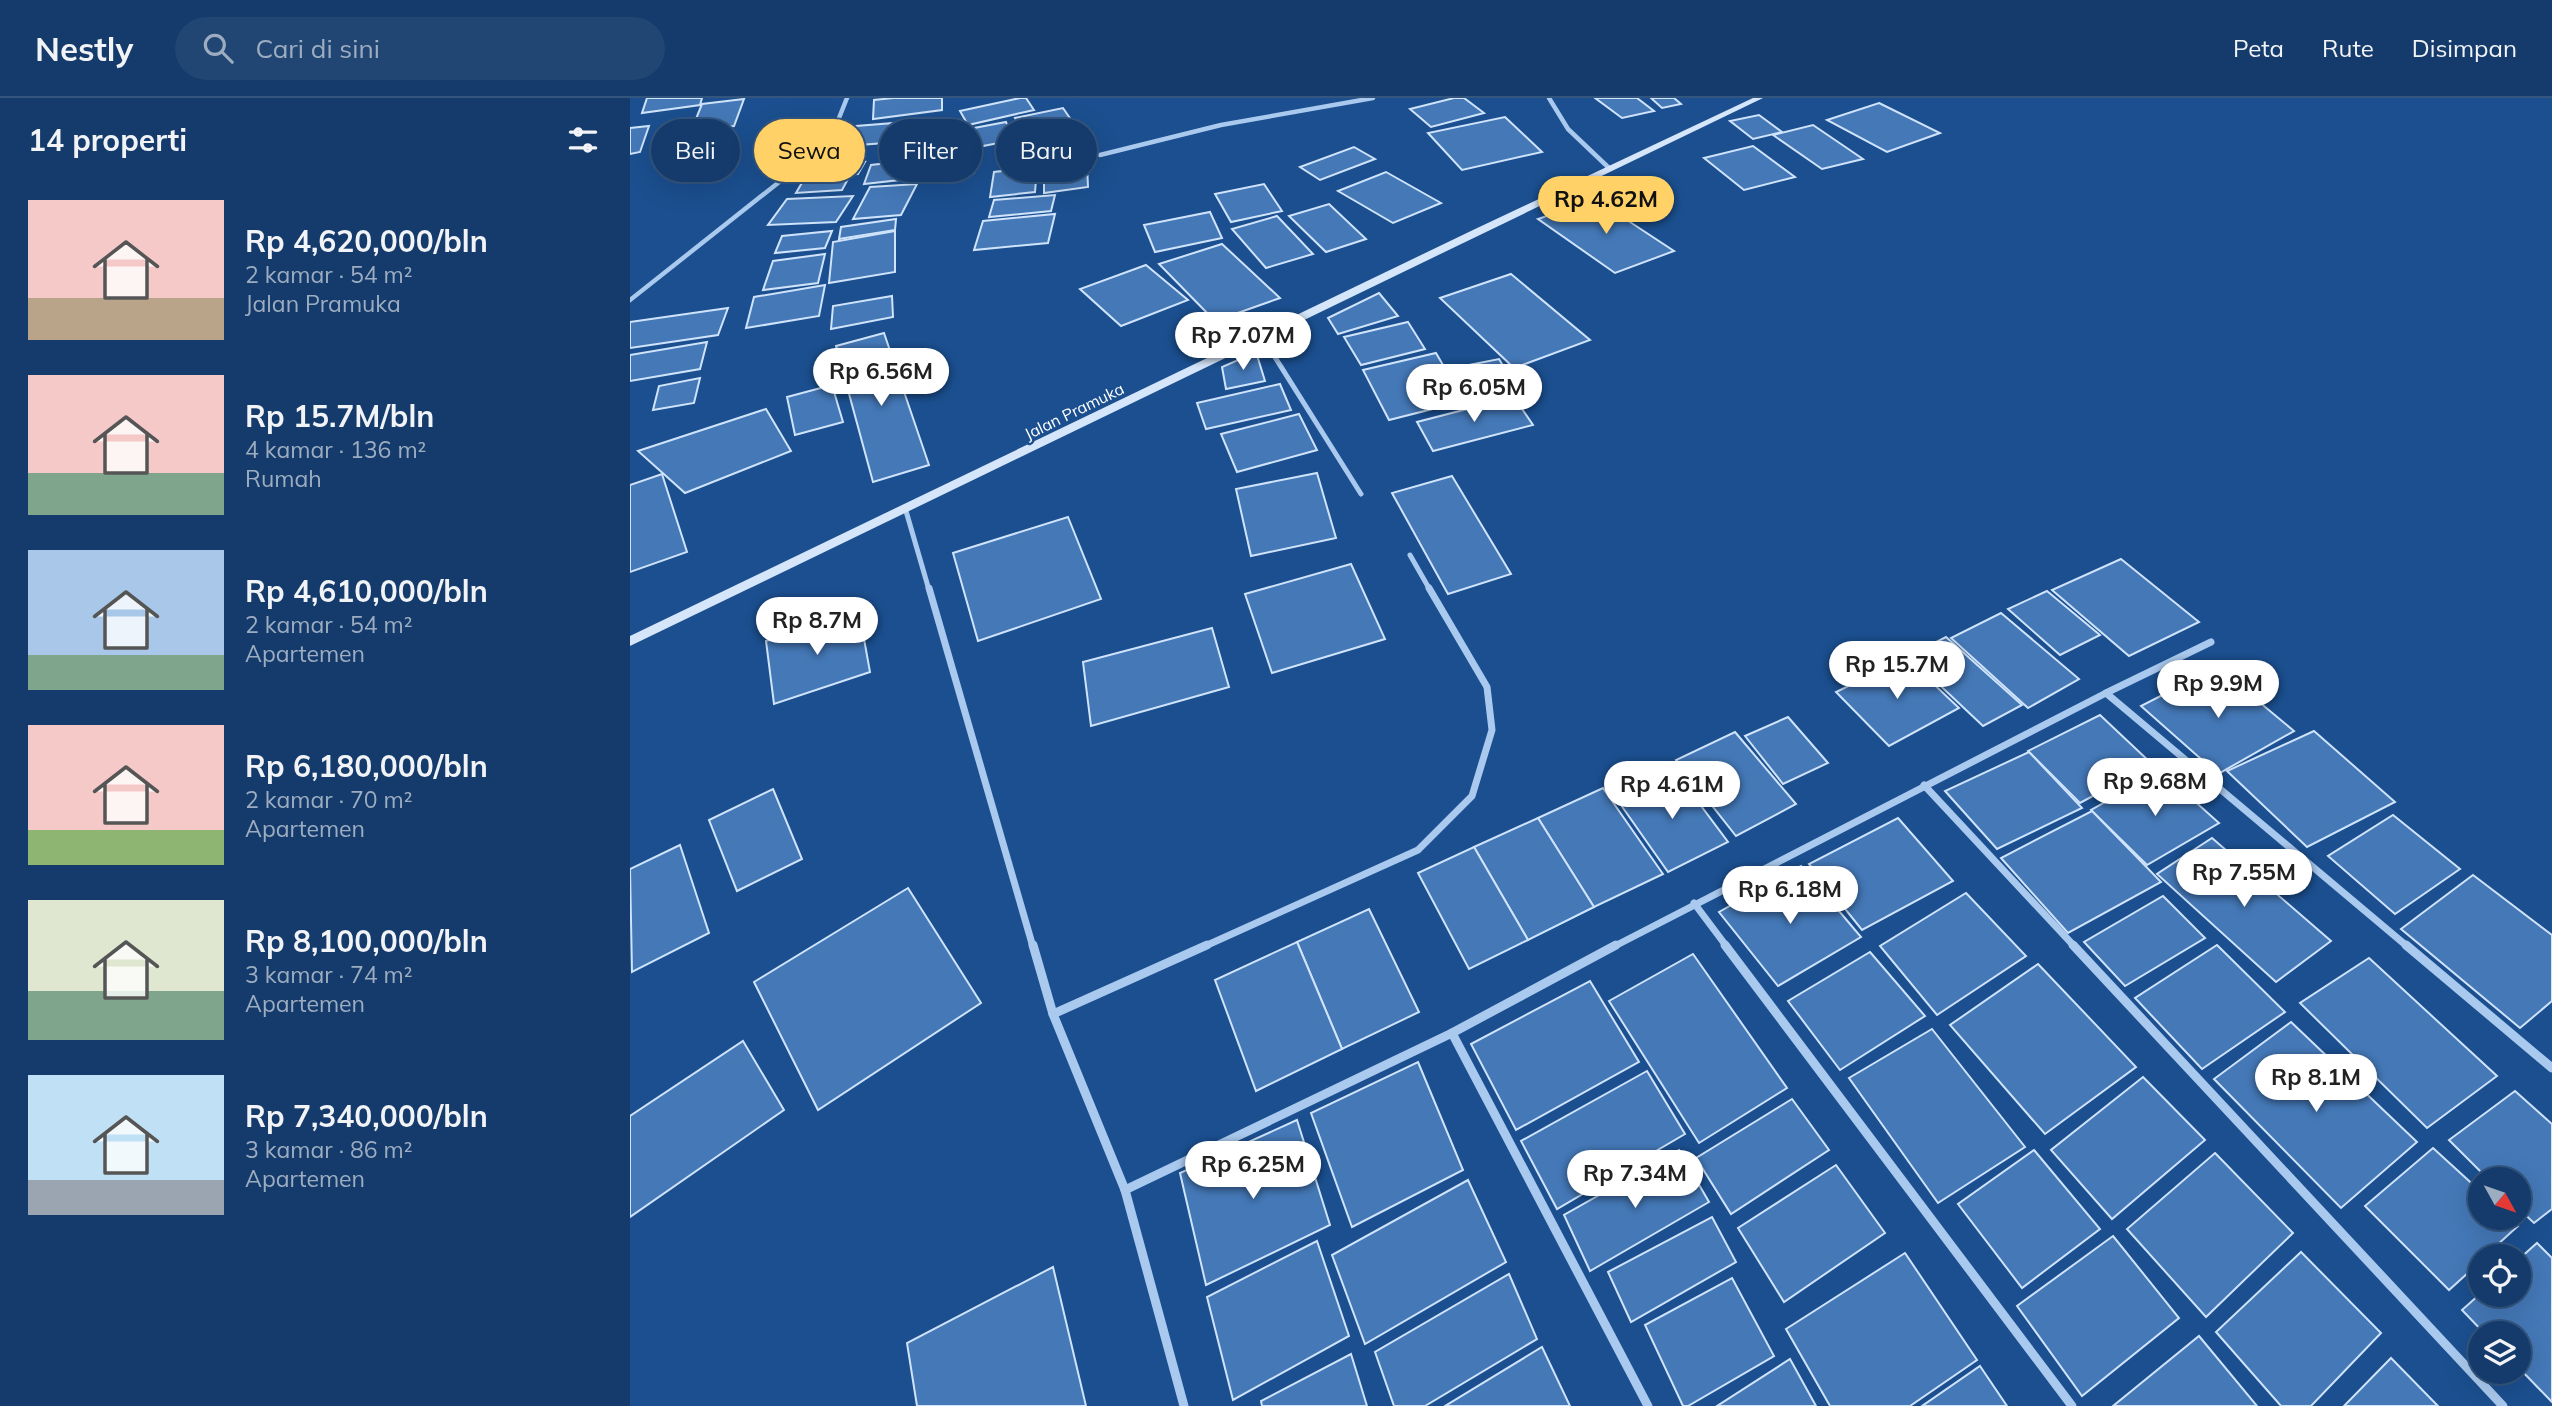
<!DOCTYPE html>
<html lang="id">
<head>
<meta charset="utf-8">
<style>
	:root { --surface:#143b6b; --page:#214673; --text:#f1f3f6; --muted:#9dadc1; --line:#33557e; --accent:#ffd166 }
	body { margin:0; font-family:Mulish,sans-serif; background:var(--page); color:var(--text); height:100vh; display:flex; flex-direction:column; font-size:26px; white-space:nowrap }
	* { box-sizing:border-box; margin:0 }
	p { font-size:23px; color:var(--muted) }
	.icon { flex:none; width:38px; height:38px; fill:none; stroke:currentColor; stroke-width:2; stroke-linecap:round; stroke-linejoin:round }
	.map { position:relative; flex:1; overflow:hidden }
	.sheet { display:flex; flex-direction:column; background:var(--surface); width:630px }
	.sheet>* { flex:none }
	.banner { position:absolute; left:21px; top:21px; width:665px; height:63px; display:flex; gap:14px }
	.needle { width:46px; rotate:130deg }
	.controls { position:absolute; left:1838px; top:1069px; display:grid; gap:14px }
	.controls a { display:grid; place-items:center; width:63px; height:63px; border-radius:50%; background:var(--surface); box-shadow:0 7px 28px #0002,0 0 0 2px var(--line); font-size:35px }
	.price { position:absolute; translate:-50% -60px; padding:0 16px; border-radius:24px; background:#fff; color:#222; font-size:23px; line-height:46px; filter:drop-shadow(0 2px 4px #0008) }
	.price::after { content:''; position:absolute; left:50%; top:42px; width:21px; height:16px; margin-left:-10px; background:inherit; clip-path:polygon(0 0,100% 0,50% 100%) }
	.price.selected { background:var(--accent); color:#111 }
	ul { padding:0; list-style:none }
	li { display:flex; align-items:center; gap:21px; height:175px; padding:0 28px }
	li span { display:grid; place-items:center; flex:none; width:196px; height:140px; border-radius:0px; color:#555 }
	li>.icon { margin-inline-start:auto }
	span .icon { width:84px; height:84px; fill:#fffc; stroke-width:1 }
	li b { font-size:30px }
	h2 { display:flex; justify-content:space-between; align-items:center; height:84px; padding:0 28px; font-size:30px }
	.tag { padding:0 24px; border-radius:32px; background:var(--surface); box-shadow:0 7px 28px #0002,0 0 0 2px var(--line); font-size:24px; line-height:63px }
	.tag.selected { background:var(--accent); color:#111 }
	header { display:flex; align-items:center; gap:42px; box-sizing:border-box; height:98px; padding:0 35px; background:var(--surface); border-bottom:2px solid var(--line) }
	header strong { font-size:33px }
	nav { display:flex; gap:38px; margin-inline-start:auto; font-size:24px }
	.search { width:490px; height:63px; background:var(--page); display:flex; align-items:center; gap:18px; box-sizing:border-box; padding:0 24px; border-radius:38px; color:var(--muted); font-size:26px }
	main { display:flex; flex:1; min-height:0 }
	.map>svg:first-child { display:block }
	.building { fill:#4478b7; stroke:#cfe3fa; stroke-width:2 }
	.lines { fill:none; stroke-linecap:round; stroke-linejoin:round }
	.street-far3 { stroke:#a9c9ee; stroke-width:4.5 }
	.street-far2 { stroke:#a9c9ee; stroke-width:5 }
	.street-far1 { stroke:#a9c9ee; stroke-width:7 }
	.street { stroke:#a9c9ee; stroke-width:9 }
	.secondary { fill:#d6e6fa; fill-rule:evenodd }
	.labels { text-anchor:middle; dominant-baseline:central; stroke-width:5; stroke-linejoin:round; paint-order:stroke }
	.far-street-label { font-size:16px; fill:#fff; stroke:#1b4f8f }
</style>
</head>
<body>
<header>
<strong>Nestly</strong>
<div class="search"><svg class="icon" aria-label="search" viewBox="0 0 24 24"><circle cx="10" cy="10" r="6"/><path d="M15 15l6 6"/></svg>Cari di sini</div>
<nav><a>Peta</a><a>Rute</a><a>Disimpan</a></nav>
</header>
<main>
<section class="sheet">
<h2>14 properti<svg class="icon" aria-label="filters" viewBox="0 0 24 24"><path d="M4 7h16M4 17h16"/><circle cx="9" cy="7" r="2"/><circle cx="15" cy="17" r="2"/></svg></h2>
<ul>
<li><span style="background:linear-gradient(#f6c9c9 70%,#b9a48a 0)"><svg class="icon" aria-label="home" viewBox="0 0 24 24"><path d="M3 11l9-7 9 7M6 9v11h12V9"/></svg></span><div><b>Rp 4,620,000/bln</b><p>2 kamar · 54 m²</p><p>Jalan Pramuka</p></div></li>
<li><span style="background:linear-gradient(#f6c9c9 70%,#7fa58c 0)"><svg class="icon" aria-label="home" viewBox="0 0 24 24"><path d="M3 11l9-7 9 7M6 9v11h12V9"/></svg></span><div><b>Rp 15.7M/bln</b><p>4 kamar · 136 m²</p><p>Rumah</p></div></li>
<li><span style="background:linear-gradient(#a9c7e8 75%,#7fa58c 0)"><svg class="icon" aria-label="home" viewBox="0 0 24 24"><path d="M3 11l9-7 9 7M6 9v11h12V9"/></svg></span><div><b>Rp 4,610,000/bln</b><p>2 kamar · 54 m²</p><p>Apartemen</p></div></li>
<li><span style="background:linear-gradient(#f6c9c9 75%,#8fb573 0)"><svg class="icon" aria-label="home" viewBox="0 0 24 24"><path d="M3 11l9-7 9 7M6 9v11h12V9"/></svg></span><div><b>Rp 6,180,000/bln</b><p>2 kamar · 70 m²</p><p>Apartemen</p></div></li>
<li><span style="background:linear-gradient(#dfe7d0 65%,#7fa58c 0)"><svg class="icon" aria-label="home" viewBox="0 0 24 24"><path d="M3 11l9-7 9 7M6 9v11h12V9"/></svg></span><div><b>Rp 8,100,000/bln</b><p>3 kamar · 74 m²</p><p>Apartemen</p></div></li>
<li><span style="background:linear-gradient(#bfe0f5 75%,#9aa5b1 0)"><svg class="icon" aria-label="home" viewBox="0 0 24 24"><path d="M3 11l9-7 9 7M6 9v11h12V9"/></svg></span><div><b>Rp 7,340,000/bln</b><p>3 kamar · 86 m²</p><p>Apartemen</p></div></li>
</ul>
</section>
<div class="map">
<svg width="1922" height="1308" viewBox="0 0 1922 1308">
	<rect width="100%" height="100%" fill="#1b4f8f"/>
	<g class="building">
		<polygon points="17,0 72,0 70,7 12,15"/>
		<polygon points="263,0 312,0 312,12 243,21 244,2"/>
		<polygon points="390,0 396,0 404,12 338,27 330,13"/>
		<polygon points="824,0 834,0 854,15 801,29 780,11"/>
		<polygon points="965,0 1007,0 1024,13 992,20"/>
		<polygon points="1021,0 1044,0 1051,6 1032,10"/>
		<polygon points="114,1 104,28 61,33 72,6"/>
		<polygon points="1249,5 1310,35 1257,54 1197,22"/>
		<polygon points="433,10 444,26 396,37 385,20"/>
		<polygon points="1129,17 1152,34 1123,41 1100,23"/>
		<polygon points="875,19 912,54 832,72 798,35"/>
		<polygon points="277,24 268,44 215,48 226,28"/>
		<polygon points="376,24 384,42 317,55 312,36"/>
		<polygon points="1183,27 1233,61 1192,71 1143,37"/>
		<polygon points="19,28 10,54 0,56 0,30"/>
		<polygon points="1123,48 1165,79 1114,92 1074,60"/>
		<polygon points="102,49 88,70 45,73 61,52"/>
		<polygon points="724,49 745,61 690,82 670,69"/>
		<polygon points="348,59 344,75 304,79 308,63"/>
		<polygon points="293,61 288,80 234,86 241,67"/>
		<polygon points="235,64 228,76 190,78 197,67"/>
		<polygon points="457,66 458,89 414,95 414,72"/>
		<polygon points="407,69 405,94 360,99 364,74"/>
		<polygon points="756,74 811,105 763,125 708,93"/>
		<polygon points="219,79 212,92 166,95 173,83"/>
		<polygon points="287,86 271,117 223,121 240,89"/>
		<polygon points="634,86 652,113 601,124 585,96"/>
		<polygon points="425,97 421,113 359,119 364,102"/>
		<polygon points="223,98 206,124 138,127 157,101"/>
		<polygon points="965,101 1044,153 985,175 908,121"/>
		<polygon points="699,106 736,141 696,154 659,118"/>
		<polygon points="580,114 592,140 525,154 514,127"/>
		<polygon points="425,116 418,145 344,152 353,123"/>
		<polygon points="647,118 683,156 636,170 602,131"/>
		<polygon points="266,121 265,132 209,141 211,129"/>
		<polygon points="202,133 195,150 145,155 152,138"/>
		<polygon points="265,133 265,174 199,185 203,144"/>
		<polygon points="592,146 650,200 585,223 529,166"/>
		<polygon points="195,156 188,185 133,192 143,163"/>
		<polygon points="516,167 558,202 491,228 450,191"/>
		<polygon points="881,176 960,242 884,270 810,200"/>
		<polygon points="195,187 189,218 116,230 124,199"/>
		<polygon points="749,195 768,218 708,236 698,220"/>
		<polygon points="262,198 263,219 201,231 203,208"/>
		<polygon points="98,210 88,237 0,250 0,224"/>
		<polygon points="778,224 795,251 731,267 714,239"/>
		<polygon points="254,235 299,367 243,384 206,248"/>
		<polygon points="77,244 70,271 0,283 0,257"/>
		<polygon points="626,254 635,283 596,291 592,269"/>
		<polygon points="806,255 834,303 759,322 733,272"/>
		<polygon points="869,261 881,281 845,289 834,268"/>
		<polygon points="70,280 64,305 23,312 29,288"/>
		<polygon points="650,286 661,312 576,331 567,305"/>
		<polygon points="202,287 213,324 165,337 157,299"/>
		<polygon points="884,299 903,327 803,353 787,324"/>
		<polygon points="136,311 161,353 55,395 8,353"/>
		<polygon points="669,316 687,352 607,374 591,336"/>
		<polygon points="687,375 706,440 621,458 606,391"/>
		<polygon points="32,376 57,454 0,474 0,387"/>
		<polygon points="822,378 881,476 818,496 762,395"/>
		<polygon points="438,419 471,501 348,543 323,455"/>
		<polygon points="1491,461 1569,524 1499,558 1422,492"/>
		<polygon points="721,466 755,541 642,575 615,496"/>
		<polygon points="1417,493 1470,537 1430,557 1378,511"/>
		<polygon points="229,513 240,574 144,606 136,543"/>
		<polygon points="1371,515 1449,581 1398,610 1321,540"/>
		<polygon points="582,530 599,589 461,628 453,564"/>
		<polygon points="1316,539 1392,607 1353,628 1279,558"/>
		<polygon points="1276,560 1329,610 1259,648 1206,594"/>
		<polygon points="1587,569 1664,633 1588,676 1511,608"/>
		<polygon points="1470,617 1522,666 1450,705 1398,653"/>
		<polygon points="1158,619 1198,665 1153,686 1115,638"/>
		<polygon points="1684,633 1765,704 1677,749 1597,673"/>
		<polygon points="1105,634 1166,706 1106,738 1046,662"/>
		<polygon points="1399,654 1452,710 1367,751 1315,693"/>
		<polygon points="1045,673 1098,744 1038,774 986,700"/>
		<polygon points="1531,673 1589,725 1517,767 1461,712"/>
		<polygon points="973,690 1033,776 964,809 908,720"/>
		<polygon points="143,691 172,761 107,793 79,722"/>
		<polygon points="1462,713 1531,784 1438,835 1371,760"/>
		<polygon points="1763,717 1830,771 1765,816 1698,758"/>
		<polygon points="908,720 964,809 898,842 844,749"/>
		<polygon points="1268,720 1323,783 1232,832 1179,766"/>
		<polygon points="1582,740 1701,843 1646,884 1527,776"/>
		<polygon points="50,747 79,835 2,874 0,771"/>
		<polygon points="844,749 898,842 839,871 788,775"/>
		<polygon points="1171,768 1231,839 1148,888 1089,814"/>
		<polygon points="1843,777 1922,837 1922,903 1890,930 1771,831"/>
		<polygon points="278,790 351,905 188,1012 124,884"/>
		<polygon points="1336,795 1396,858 1307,917 1250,848"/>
		<polygon points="1533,798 1575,840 1495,888 1454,844"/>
		<polygon points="739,811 789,914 712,951 667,844"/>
		<polygon points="667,844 712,951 626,993 585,882"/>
		<polygon points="1587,847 1655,914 1572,971 1505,900"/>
		<polygon points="1240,854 1295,918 1210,972 1158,903"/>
		<polygon points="1063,856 1157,990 1069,1045 979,903"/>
		<polygon points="1739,860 1867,978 1797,1030 1670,905"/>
		<polygon points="1408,866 1506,969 1415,1036 1320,927"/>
		<polygon points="960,883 1009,964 886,1032 841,946"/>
		<polygon points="1661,924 1787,1044 1711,1110 1584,981"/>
		<polygon points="1302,931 1395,1049 1308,1105 1219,980"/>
		<polygon points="113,943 154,1012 0,1119 0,1018"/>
		<polygon points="788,964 833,1072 722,1129 681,1015"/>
		<polygon points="1017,973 1055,1036 927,1111 891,1043"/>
		<polygon points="1513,979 1575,1042 1482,1121 1421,1052"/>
		<polygon points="1885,993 1922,1026 1922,1111 1904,1125 1888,1110 1888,1082 1859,1082 1819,1042"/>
		<polygon points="1162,1001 1199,1052 1101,1116 1066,1060"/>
		<polygon points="667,1022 700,1127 576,1187 550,1075"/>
		<polygon points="1803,1050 1850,1093 1850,1120 1879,1120 1888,1128 1855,1158 1850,1158 1850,1164 1819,1192 1735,1108"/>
		<polygon points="1049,1052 1079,1104 960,1173 934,1117"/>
		<polygon points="1404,1052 1470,1131 1392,1190 1328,1106"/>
		<polygon points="1585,1055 1663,1135 1576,1219 1497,1131"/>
		<polygon points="1206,1067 1255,1135 1154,1204 1108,1130"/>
		<polygon points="838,1082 876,1164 735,1246 702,1157"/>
		<polygon points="1082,1119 1106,1164 1001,1224 978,1174"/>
		<polygon points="1483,1138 1549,1220 1452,1298 1387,1208"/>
		<polygon points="687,1143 719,1238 603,1302 577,1199"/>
		<polygon points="1907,1145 1922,1160 1922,1304 1888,1269 1888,1236 1855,1236 1832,1212 1850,1196 1888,1197 1888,1162"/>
		<polygon points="1671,1154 1751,1235 1681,1308 1651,1308 1586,1234"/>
		<polygon points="1275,1155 1347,1262 1280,1308 1200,1308 1156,1231"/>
		<polygon points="423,1169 456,1308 287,1308 277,1245"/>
		<polygon points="879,1176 907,1241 795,1308 764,1308 745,1254"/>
		<polygon points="1102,1180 1144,1258 1058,1308 1053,1308 1015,1227"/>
		<polygon points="1569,1238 1627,1308 1483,1308"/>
		<polygon points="912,1249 940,1308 815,1308"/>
		<polygon points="721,1256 737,1308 632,1308 631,1303"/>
		<polygon points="1761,1260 1808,1308 1714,1308"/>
		<polygon points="1160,1261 1186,1308 1087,1308"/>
		<polygon points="1350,1268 1377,1308 1292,1308"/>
	</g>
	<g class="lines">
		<g class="street-far3">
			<polyline points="919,0 938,31 979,70"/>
			<polyline points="470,57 591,27 743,0"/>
			<polyline points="0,202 182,58 207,25 217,0"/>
		</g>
		<g class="street-far2">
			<polyline points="631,237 731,396"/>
			<polyline points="276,413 299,492"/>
			<polyline points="780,457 800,492"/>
		</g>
		<g class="street-far1">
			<polyline points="299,490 403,849"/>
			<polyline points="1476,595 1581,544"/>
			<polyline points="1294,687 1445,849"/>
			<polyline points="1064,805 1097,849"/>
			<polyline points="573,849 788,752 842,698 862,632 857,589 799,490"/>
			<polyline points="983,849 1476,595 1778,849"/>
		</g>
		<g class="street">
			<polyline points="403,847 423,916 495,1092 554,1308"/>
			<polyline points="1095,847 1442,1308"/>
			<polyline points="1443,847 1873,1308"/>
			<polyline points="1776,847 1922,970"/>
			<polyline points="423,916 577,847"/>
			<polyline points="822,935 1018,1308"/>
			<polyline points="495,1092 822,935 986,847"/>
		</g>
		<polygon class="secondary" points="1123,0 1133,0 0,548 0,538 843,132"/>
	</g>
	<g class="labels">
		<g class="far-street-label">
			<text transform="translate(444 313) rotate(-26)">Jalan Pramuka</text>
		</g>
	</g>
</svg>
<div class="controls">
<a><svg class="needle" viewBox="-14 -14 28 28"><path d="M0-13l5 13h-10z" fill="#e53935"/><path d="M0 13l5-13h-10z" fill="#9dadc1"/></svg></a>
<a><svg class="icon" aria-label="locate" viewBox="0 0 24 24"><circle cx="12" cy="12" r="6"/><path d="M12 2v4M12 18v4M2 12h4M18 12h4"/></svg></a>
<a><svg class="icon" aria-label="layers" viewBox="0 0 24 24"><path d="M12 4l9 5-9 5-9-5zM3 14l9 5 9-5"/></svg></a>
</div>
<b class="price selected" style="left:976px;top:138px">Rp 4.62M</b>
<b class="price" style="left:613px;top:274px">Rp 7.07M</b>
<b class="price" style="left:251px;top:310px">Rp 6.56M</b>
<b class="price" style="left:844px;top:326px">Rp 6.05M</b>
<b class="price" style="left:187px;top:559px">Rp 8.7M</b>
<b class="price" style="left:1267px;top:603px">Rp 15.7M</b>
<b class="price" style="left:1588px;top:622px">Rp 9.9M</b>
<b class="price" style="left:1525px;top:720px">Rp 9.68M</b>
<b class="price" style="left:1042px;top:723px">Rp 4.61M</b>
<b class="price" style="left:1614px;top:811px">Rp 7.55M</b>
<b class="price" style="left:1160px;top:828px">Rp 6.18M</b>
<b class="price" style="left:1686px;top:1016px">Rp 8.1M</b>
<b class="price" style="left:623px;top:1103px">Rp 6.25M</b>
<b class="price" style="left:1005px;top:1112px">Rp 7.34M</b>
<div class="banner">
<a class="tag">Beli</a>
<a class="tag selected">Sewa</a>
<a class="tag">Filter</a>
<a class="tag">Baru</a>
</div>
</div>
</main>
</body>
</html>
